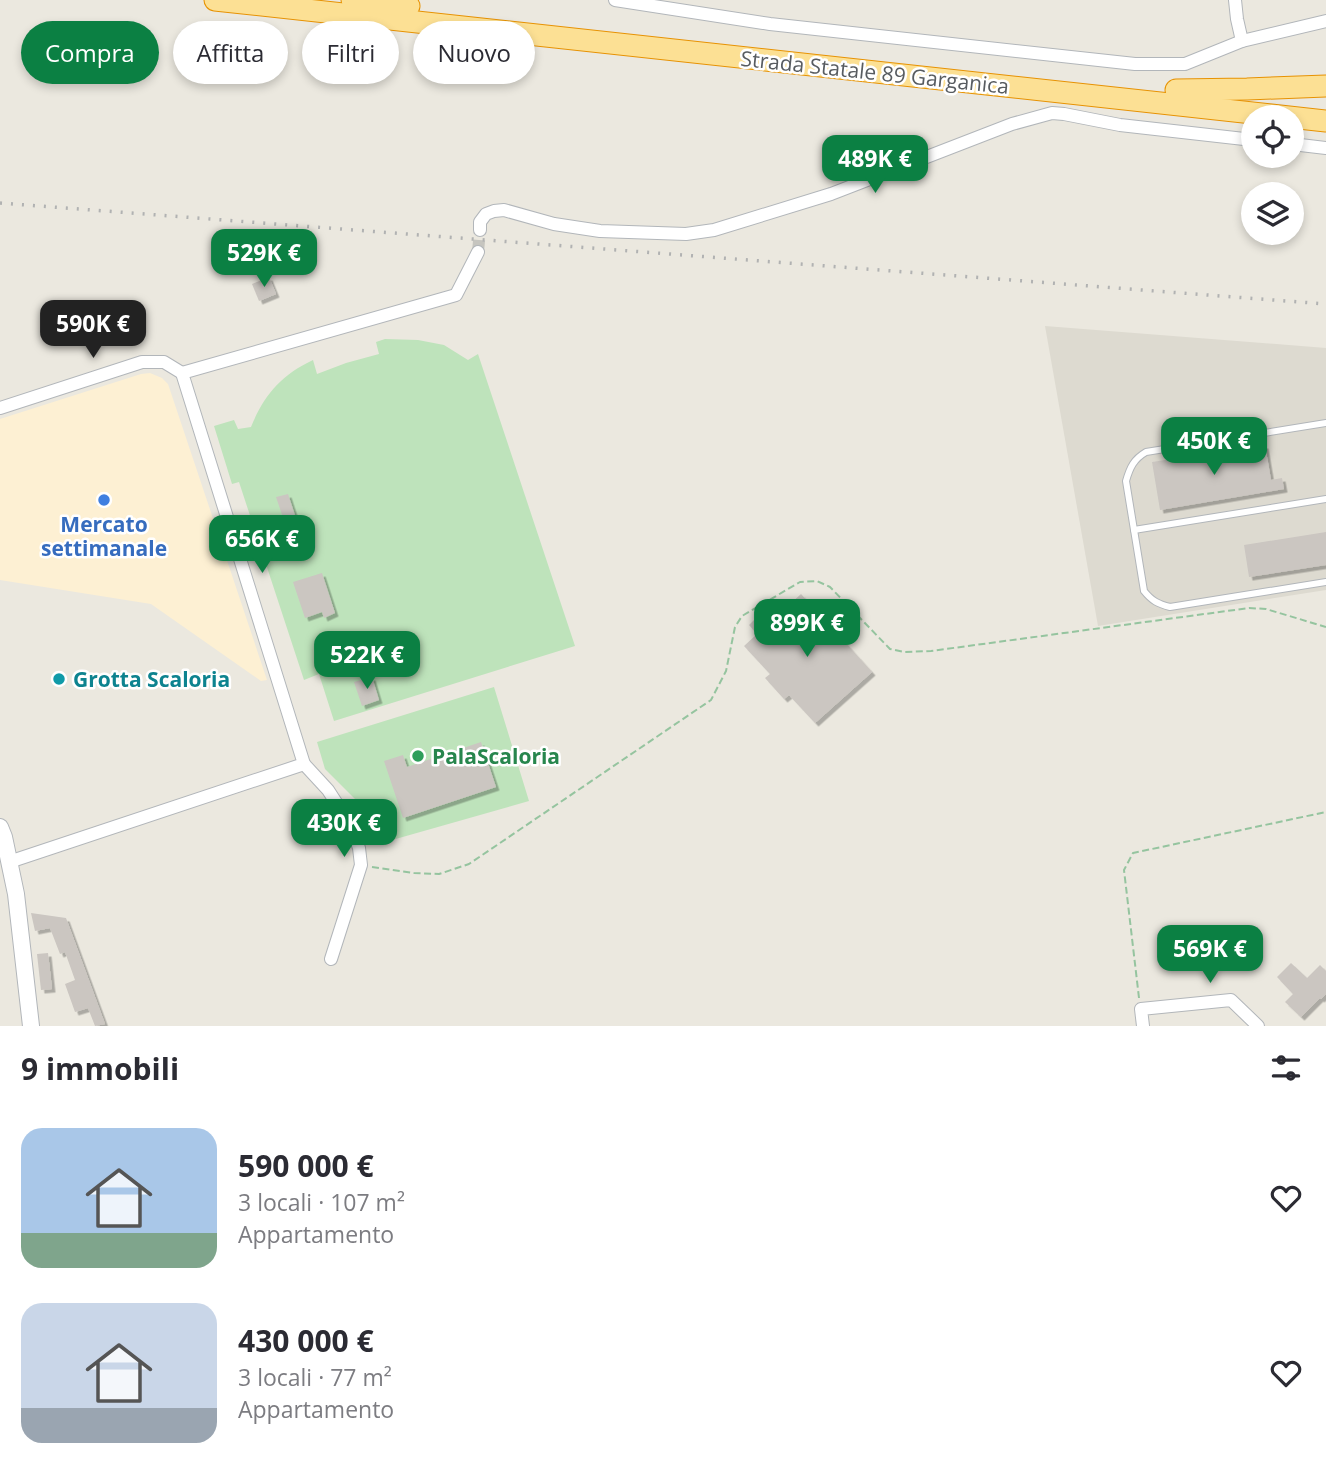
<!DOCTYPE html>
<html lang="it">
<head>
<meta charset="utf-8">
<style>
	:root { --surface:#fff; --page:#f2f2f3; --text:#2b2b33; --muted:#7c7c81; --accent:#0b8043 }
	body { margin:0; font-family:"Open Sans",sans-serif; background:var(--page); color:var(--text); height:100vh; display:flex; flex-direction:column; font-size:26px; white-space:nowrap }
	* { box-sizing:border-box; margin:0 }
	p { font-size:23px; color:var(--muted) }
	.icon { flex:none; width:38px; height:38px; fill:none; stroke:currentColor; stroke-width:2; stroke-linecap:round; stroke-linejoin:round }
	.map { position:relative; height:1026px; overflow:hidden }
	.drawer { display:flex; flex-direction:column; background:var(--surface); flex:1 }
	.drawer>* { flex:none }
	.banner { position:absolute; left:21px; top:21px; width:700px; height:63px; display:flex; gap:14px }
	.tools { position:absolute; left:1241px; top:105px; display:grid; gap:14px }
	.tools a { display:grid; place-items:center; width:63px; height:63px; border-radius:50%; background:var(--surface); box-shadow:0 4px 10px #0003; font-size:35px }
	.price { position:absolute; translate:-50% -60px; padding:0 16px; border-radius:14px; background:var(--accent); color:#fff; font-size:23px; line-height:46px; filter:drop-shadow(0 2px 4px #0008) }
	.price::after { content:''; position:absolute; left:50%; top:42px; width:21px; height:16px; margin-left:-10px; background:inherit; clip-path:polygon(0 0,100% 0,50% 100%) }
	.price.current { background:#222; color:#fff }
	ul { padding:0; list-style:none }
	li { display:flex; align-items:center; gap:21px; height:175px; padding:0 21px }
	li span { display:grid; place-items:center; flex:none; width:196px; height:140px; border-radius:21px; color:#555 }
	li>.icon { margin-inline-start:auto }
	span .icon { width:84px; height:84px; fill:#fffc; stroke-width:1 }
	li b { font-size:30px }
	h2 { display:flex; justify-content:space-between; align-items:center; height:84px; padding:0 21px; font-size:30px }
	.chip { padding:0 24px; border-radius:32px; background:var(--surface); box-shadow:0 4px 10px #0003; font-size:24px; line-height:63px }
	.chip.current { background:var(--accent); color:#fff }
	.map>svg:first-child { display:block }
	.commercial { fill:#fdf0d3 }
	.education { fill:#dddad0 }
	.green { fill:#bee3bb }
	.building { fill:#cbc6c1; filter:url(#shadow) }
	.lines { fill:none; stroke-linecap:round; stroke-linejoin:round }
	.minor-tunnel { stroke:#c6c5bf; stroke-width:12; stroke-dasharray:12 6; stroke-linecap:butt }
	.service-casing { stroke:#b2b6ba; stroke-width:8 }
	.minor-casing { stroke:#b2b6ba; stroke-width:14 }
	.tertiary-casing { stroke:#b2b6ba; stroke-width:18 }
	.trunk-casing { stroke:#e79203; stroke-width:23 }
	.path { stroke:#95c49f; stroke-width:2; stroke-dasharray:7 3.5; stroke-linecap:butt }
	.service { stroke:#fff; stroke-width:6 }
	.minor { stroke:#fff; stroke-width:12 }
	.tertiary { stroke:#fff; stroke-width:16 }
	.trunk { stroke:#fce094; stroke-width:21 }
	.rail { stroke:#b1b2b2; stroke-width:3.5; stroke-dasharray:2 9; stroke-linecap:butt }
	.shop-dot { fill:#3f7fe0; stroke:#fff; stroke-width:2.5 }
	.culture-dot { fill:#0f9aa8; stroke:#fff; stroke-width:2.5 }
	.leisure-dot { fill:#2e9e5b; stroke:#fff; stroke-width:2.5 }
	.labels { text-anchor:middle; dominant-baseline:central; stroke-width:5; stroke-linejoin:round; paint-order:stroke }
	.street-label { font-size:21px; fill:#585c60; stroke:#fff }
	.shop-label { font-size:21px; font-weight:bold; fill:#366cbe; stroke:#fff }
	.culture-label { font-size:21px; font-weight:bold; fill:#0d838f; stroke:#fff; text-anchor:start }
	.leisure-label { font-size:21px; font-weight:bold; fill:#27864d; stroke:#fff; text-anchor:start }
</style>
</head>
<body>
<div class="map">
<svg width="1326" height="1026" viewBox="0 0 1326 1026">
	<defs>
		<filter id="shadow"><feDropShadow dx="3.5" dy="3.5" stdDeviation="0" flood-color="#0004"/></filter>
	</defs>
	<rect width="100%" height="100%" fill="#ebe8df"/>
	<polygon class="commercial" points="150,373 162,378 168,384 267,680 261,681 151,604 0,580 0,419 141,374"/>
	<polygon class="education" points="1045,326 1326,348 1326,590 1098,626"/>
	<g class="green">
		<path d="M385,339l33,1 26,5 24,15 10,-6 97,292 -241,75 -15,-47 -15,6 -65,-198 -7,2 -18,-58 20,-6 4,9 13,-2c13,-32 30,-52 62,-67l4,14 29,-11 33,-9 -3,-12z"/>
		<polygon points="494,687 529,801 378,844 358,802 325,769 317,742"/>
	</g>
	<g class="building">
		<polygon points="269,277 276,294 259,301 252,284"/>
		<polygon points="1265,445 1271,480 1282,478 1284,489 1160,510 1152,462"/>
		<polygon points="288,494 303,540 292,544 276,497"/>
		<polygon points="1326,532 1326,565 1249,577 1244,545"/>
		<polygon points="322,573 335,613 324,618 322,612 305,618 293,582"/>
		<polygon points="801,594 872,672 815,723 789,695 784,699 765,678 770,674 744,646 757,634 749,625 755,619 764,628"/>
		<polygon points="372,677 379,700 362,706 354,682"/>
		<polygon points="481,742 496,787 403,818 384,761 403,755 407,767"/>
		<polygon points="31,913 66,918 105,1024 95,1026 88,1008 75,1012 65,984 75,980 65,952 60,954 50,928 35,931"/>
		<polygon points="48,953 52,989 41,990 37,954"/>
		<polygon points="1291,963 1307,978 1320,965 1326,971 1326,994 1321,999 1320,998 1301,1017 1285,1002 1293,994 1277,977"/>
	</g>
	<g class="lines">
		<polyline class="minor-tunnel" points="478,252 480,230"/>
		<g class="service-casing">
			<g id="service">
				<path d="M1326,423l-180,29c-12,7 -16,15 -20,29l18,110c8,10 14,13 26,16l156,-25"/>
				<polyline points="1134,530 1326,499"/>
			</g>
		</g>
		<g class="minor-casing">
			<g id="minor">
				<polyline points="615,0 770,24 1135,64 1185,64 1242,41 1326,21"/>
				<polyline points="1235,0 1237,19 1242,41"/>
				<polyline points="1292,144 1326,148"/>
				<polyline points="480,230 480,222 486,214 494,211 504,210 554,224 600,231 686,234 714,230 831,194 1012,124 1052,113 1064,114 1120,125 1253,140"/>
				<polyline points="0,408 142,362 164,362 182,373"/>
				<polyline points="304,764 328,790 350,824 359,848 361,865 331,959"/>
				<polyline points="9,862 304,764 182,373 456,295 478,252"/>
				<polyline points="1143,1026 1141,1009 1231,1000 1258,1026"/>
			</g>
		</g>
		<g class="tertiary-casing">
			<polyline id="tertiary" points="0,827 4,837 16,894 31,1026"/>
		</g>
		<g class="trunk-casing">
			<g id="trunk">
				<polyline points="215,0 1326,121"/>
				<polyline points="352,0 409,6"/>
				<polyline points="1176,90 1247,89 1326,86"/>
			</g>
		</g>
		<g class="path">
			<polyline points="372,867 414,873 439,874 469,864 711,700 726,671 735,627 742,616 800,582 817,581 830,587 890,649 904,652 931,651 1249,608 1266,609 1326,627"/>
			<polyline points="1139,998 1124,870 1133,853 1326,812"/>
		</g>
		<use href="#service" class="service"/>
		<use href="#minor" class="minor"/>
		<use href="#tertiary" class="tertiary"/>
		<use href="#trunk" class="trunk"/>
		<polyline class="rail" points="0,203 1326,304"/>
	</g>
	<circle class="shop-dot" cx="104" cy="500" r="7"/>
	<circle class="culture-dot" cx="59" cy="679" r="7"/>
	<circle class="leisure-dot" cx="418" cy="756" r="7"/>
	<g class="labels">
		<g class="street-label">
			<text transform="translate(875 72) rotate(6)">Strada Statale 89 Garganica</text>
		</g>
		<g class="shop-label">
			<text x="104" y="524">Mercato<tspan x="104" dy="24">settimanale</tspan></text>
		</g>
		<g class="culture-label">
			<text x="73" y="679">Grotta Scaloria</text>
		</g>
		<g class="leisure-label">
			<text x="432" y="756">PalaScaloria</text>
		</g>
	</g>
</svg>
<div class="tools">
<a><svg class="icon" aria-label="locate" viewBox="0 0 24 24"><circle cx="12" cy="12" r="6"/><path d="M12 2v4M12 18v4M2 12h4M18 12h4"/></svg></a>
<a><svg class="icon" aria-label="layers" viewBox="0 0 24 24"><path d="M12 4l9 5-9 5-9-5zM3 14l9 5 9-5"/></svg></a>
</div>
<b class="price" style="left:875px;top:195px">489K €</b>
<b class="price" style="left:264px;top:289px">529K €</b>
<b class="price current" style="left:93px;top:360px">590K €</b>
<b class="price" style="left:1214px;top:477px">450K €</b>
<b class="price" style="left:262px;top:575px">656K €</b>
<b class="price" style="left:807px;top:659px">899K €</b>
<b class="price" style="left:367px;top:691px">522K €</b>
<b class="price" style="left:344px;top:859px">430K €</b>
<b class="price" style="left:1210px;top:985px">569K €</b>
<div class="banner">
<a class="chip current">Compra</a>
<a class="chip">Affitta</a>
<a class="chip">Filtri</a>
<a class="chip">Nuovo</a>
</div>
</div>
<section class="drawer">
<h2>9 immobili<svg class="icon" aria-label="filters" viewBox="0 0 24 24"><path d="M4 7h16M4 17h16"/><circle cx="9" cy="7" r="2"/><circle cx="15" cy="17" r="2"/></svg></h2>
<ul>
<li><span style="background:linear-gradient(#a9c7e8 75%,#7fa58c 0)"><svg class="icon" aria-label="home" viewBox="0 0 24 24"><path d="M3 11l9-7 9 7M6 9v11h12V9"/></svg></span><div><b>590 000 €</b><p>3 locali · 107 m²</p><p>Appartamento</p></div><svg class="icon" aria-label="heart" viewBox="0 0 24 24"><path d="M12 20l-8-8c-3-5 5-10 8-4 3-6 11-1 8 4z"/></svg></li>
<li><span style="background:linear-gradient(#c9d6e8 75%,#9aa5b1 0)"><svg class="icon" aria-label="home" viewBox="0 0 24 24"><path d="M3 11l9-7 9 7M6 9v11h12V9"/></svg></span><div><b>430 000 €</b><p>3 locali · 77 m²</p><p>Appartamento</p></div><svg class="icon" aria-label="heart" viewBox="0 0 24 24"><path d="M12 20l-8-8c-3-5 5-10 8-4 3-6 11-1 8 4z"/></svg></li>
</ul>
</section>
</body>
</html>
